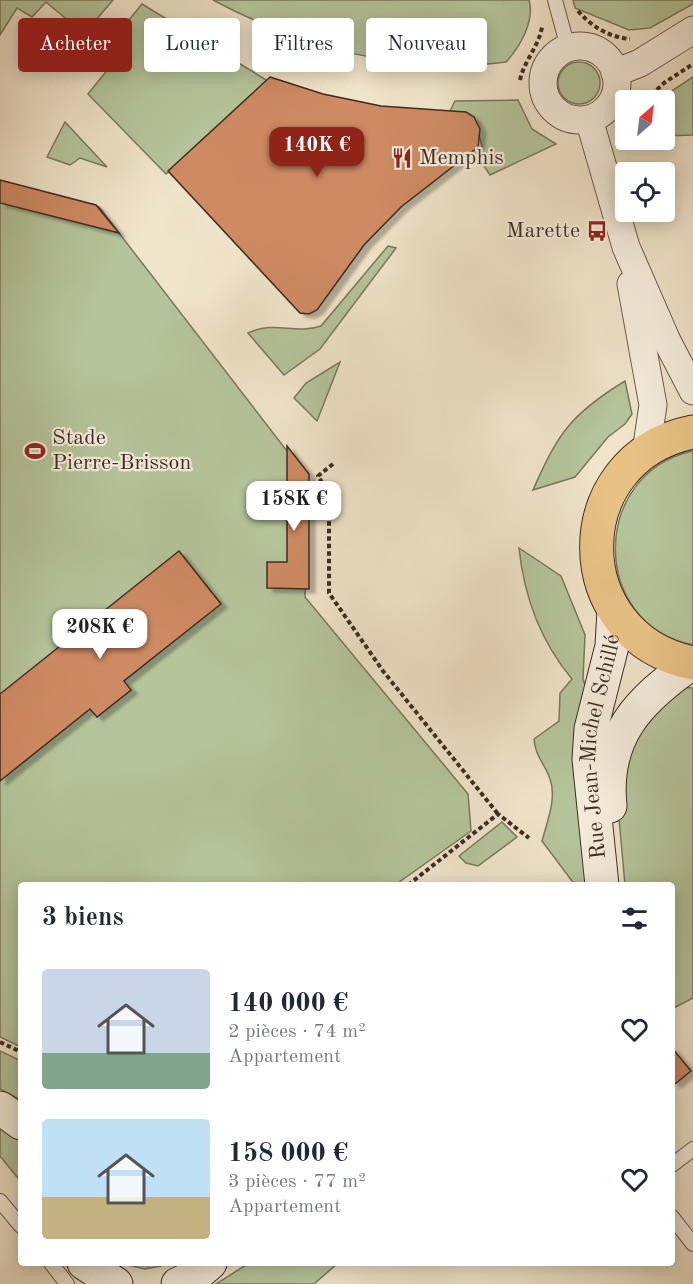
<!DOCTYPE html>
<html lang="fr">
<head>
<meta charset="utf-8">
<style>
	:root { --surface:#fff; --page:#f6f6f7; --text:#1f2937; --muted:#747a83; --accent:#8f2418 }
	body { margin:0; font-family:"Old Standard TT",serif; background:var(--page); color:var(--text); height:100vh; display:flex; flex-direction:column; font-size:22px; white-space:nowrap }
	* { box-sizing:border-box; margin:0 }
	p { font-size:20px; color:var(--muted) }
	.icon { flex:none; width:33px; height:33px; fill:none; stroke:currentColor; stroke-width:2; stroke-linecap:round; stroke-linejoin:round }
	.map { position:relative; flex:1; overflow:hidden }
	.drawer { position:absolute; left:18px; top:882px; width:657px; height:384px; display:flex; flex-direction:column; background:var(--surface); border-radius:6px; box-shadow:0 3px 15px #0003 }
	.drawer>* { flex:none }
	.banner { position:absolute; left:18px; top:18px; width:657px; height:54px; display:flex; gap:12px }
	.needle { width:39px; rotate:28deg }
	.tools { position:absolute; left:615px; top:90px; display:grid; gap:12px }
	.tools a { display:grid; place-items:center; width:60px; height:60px; border-radius:6px; background:var(--surface); box-shadow:0 3px 15px #0003; font-size:30px }
	.price { position:absolute; translate:-50% -51px; padding:0 14px; border-radius:12px; background:#fff; color:#222; font-size:20px; line-height:39px; filter:drop-shadow(0 2px 3px #0008) }
	.price::after { content:''; position:absolute; left:50%; top:36px; width:18px; height:14px; margin-left:-9px; background:inherit; clip-path:polygon(0 0,100% 0,50% 100%) }
	.price.selected { background:var(--accent); color:#fff }
	ul { padding:0; list-style:none }
	li { display:flex; align-items:center; gap:18px; height:150px; padding:0 24px }
	li span { display:grid; place-items:center; flex:none; width:168px; height:120px; border-radius:6px; color:#555 }
	li>.icon { margin-inline-start:auto }
	span .icon { width:72px; height:72px; fill:#fffc; stroke-width:1 }
	li b { font-size:26px }
	h2 { display:flex; justify-content:space-between; align-items:center; height:72px; padding:0 24px; font-size:26px }
	.pill { padding:0 21px; border-radius:6px; background:var(--surface); box-shadow:0 3px 15px #0003; font-size:21px; line-height:54px }
	.pill.selected { background:var(--accent); color:#fff }
	.map>svg:first-child { display:block }
	.green { fill:#b5c59b; stroke:#7a785f; stroke-width:1.5 }
	.building { fill:#ce8a64; stroke:#3e2b23; stroke-width:1.5; filter:url(#shadow) }
	.lines { fill:none; stroke-linecap:round; stroke-linejoin:round }
	.lane-casing { stroke:#6a594d; stroke-width:16 }
	.street-casing { stroke:#6a594d; stroke-width:29 }
	.secondary-casing { stroke:#3e2b23; stroke-width:35 }
	.primary-casing { stroke:#3e2b23; stroke-width:35 }
	.path { stroke:#3e2b23; stroke-width:4; stroke-dasharray:4.5 3; stroke-linecap:butt }
	.lane { stroke:#f5eddd; stroke-width:14 }
	.street { stroke:#f5eddd; stroke-width:27 }
	.secondary { stroke:#f5eddd; stroke-width:33 }
	.primary { stroke:#e8c285; stroke-width:33 }
	.labels { text-anchor:middle; dominant-baseline:central; stroke-width:4.5; stroke-linejoin:round; paint-order:stroke }
	.poi-label { font-size:22px; fill:#3e2b23; stroke:#f5eddd; text-anchor:start }
	.street-label { font-size:22px; fill:#3e2b23; stroke:#f5eddd }
</style>
</head>
<body>
<div class="map">
<svg width="693" height="1284" viewBox="0 0 693 1284">
	<defs>
		<filter id="shadow"><feDropShadow dx="6" dy="4" stdDeviation="1.5" flood-color="#0004"/></filter>
	</defs>
	<rect width="100%" height="100%" fill="#f0e4ca"/>
	<filter id="stains"><feTurbulence type="fractalNoise" baseFrequency=".00333" numOctaves="4"/><feColorMatrix values="0 0 0 0 .2 0 0 0 0 .09 0 0 0 0 .02 0 0 0 .5 -.17"/></filter>
	<radialGradient id="worn" r=".72"><stop offset=".6" stop-color="#630" stop-opacity="0"/><stop offset="1" stop-color="#630" stop-opacity=".3"/></radialGradient>
	<g class="green">
		<polygon points="0,0 113,0 84,34 46,2 32,17 17,8 0,35"/>
		<path d="M213,0h316c6,21 -9,47 -23,62 -101,14 -205,-15 -293,-62z"/>
		<polygon points="573,0 693,0 693,4 650,28 629,30 575,8"/>
		<polygon points="142,4 268,81 166,174 88,94 121,53 111,42"/>
		<circle cx="579" cy="83" r="21"/>
		<polygon points="693,77 693,135 665,136 664,100 658,100"/>
		<polygon points="518,100 532,129 556,144 490,175 478,157 482,146 476,125 449,113 455,101"/>
		<polygon points="65,122 107,167 80,158 70,165 47,157"/>
		<polygon points="0,181 99,207 307,477 305,597 468,794 471,831 395,885 21,885 21,1047 0,1037"/>
		<path d="M388,246l8,2 -76,101 -36,26 -36,-42c27,-13 47,2 73,-7z"/>
		<polygon points="340,362 317,421 294,398 306,383"/>
		<path d="M625,381l7,33 -7,10 -17,13 -33,40 -42,13c25,-57 38,-76 92,-109z"/>
		<path d="M693,451v194c-104,-21 -103,-172 0,-194z"/>
		<path d="M519,548l42,28 24,59 -2,44 3,9 3,197h-14l-33,-44c5,-19 15,-43 8,-62 -5,-15 -15,-23 -16,-40l25,-18 1,-28 12,-14c-31,-37 -48,-83 -53,-131z"/>
		<polygon points="680,687 693,688 693,998 672,1009 672,885 625,885 619,818 630,743"/>
		<polygon points="502,822 517,837 478,866 466,863 459,856"/>
		<polygon points="0,1051 21,1061 21,1100 0,1089"/>
		<polygon points="0,1122 21,1137 21,1182 0,1156"/>
		<polygon points="119,1263 176,1263 145,1269"/>
		<polygon points="249,1263 338,1263 314,1284 216,1284"/>
	</g>
	<g class="building">
		<polygon points="270,77 323,94 381,106 466,112 474,117 480,129 478,147 401,207 364,245 317,310 309,314 300,313 168,171"/>
		<polygon points="0,180 96,205 119,233 0,203"/>
		<polygon points="287,446 309,474 309,589 267,588 267,562 287,562"/>
		<polygon points="179,551 221,604 124,681 131,690 97,717 90,709 0,781 0,694"/>
		<polygon points="672,1048 691,1071 675,1084 672,1080"/>
	</g>
	<g class="lines">
		<g class="lane-casing">
			<g id="lane">
				<polyline points="555,0 568,48"/>
				<polyline points="672,1165 693,1149"/>
				<polyline points="0,1201 21,1226"/>
				<polyline points="672,1217 693,1244"/>
				<polyline points="51,1263 67,1284"/>
			</g>
		</g>
		<g class="street-casing">
			<g id="street">
				<circle cx="580" cy="83" r="37"/>
				<polyline points="615,73 640,63 693,30"/>
				<polyline points="589,119 626,247 667,341 693,391"/>
				<polyline points="631,284 653,405 646,452"/>
			</g>
		</g>
		<g class="secondary-casing">
			<g id="secondary">
				<path d="M610,806c-7,-70 29,-106 82,-143"/>
				<path id="s1" d="M602,885l-13,-126 2,-30 21,-83 2,-36"/>
				<polyline points="0,1108 21,1123"/>
				<polyline points="84,1263 116,1284"/>
				<polyline points="178,1284 195,1276 210,1263"/>
			</g>
		</g>
		<g class="primary-casing">
			<path id="primary" d="M693,432c-129,26 -128,205 0,231"/>
		</g>
		<g class="path">
			<path d="M578,11c14,16 31,26 52,28"/>
			<path d="M520,80c4,-19 19,-34 22,-53"/>
			<polyline points="646,100 664,83 693,64"/>
			<polyline points="333,464 318,476 329,494 329,593 383,671 498,814"/>
			<polyline points="408,885 498,814 529,838"/>
			<polyline points="0,1042 21,1052"/>
		</g>
		<use href="#lane" class="lane"/>
		<use href="#street" class="street"/>
		<use href="#secondary" class="secondary"/>
		<use href="#primary" class="primary"/>
	</g>
	<defs>
		<g id="restaurant-bare" transform="scale(1.62)"><path d="M-5-6h1v4h1v-4h1v4h1v-4h1v5L-1.5 .5V6h-2V.5L-5-1ZM5-6V6H3V1.5H1.5Q1.5-4 5-6Z" fill="#8f2418" stroke="#f5eddd" stroke-width="2.5" paint-order="stroke"/></g>
		<g id="bus-bare" transform="scale(1.62)"><path d="M-5-6H5V4H4V6H2V4H-2V6H-4V4H-5ZM-3.5-4V0h7V-4ZM-3.5 1.2v1.5H-2V1.2ZM2 1.2v1.5H3.5V1.2Z" fill="#8f2418" stroke="#f5eddd" stroke-width="2.5" paint-order="stroke"/></g>
		<g id="stadium-bare" transform="scale(1.62)"><path d="M0-5a6.5 5 0 1 0 0 10a6.5 5 0 1 0 0-10ZM-3.5-1.8h7v3.6h-7Z" fill="#8f2418" stroke="#f5eddd" stroke-width="2.5" paint-order="stroke"/></g>
	</defs>
	<g fill-rule="evenodd">
		<use href="#restaurant-bare" x="402" y="158"/>
		<use href="#bus-bare" x="597" y="231"/>
		<use href="#stadium-bare" x="35" y="451"/>
	</g>
	<g class="labels">
		<g class="poi-label">
			<text x="419" y="158">Memphis</text>
			<text x="580" y="231" text-anchor="end">Marette</text>
			<text x="52" y="438">Stade<tspan x="52" dy="25">Pierre-Brisson</tspan></text>
		</g>
		<g class="street-label">
			<text stroke="none"><textPath href="#s1" startOffset="140">Rue Jean-Michel Schillé</textPath></text>
		</g>
	</g>
	<rect width="100%" height="100%" filter="url(#stains)"/>
	<rect width="100%" height="100%" fill="url(#worn)"/>
</svg>
<div class="tools">
<a><svg class="needle" viewBox="-14 -14 28 28"><path d="M0-13l5 13h-10z" fill="#e53935"/><path d="M0 13l5-13h-10z" fill="#747a83"/></svg></a>
<a><svg class="icon" aria-label="locate" viewBox="0 0 24 24"><circle cx="12" cy="12" r="6"/><path d="M12 2v4M12 18v4M2 12h4M18 12h4"/></svg></a>
</div>
<b class="price selected" style="left:317px;top:178px">140K €</b>
<b class="price" style="left:294px;top:532px">158K €</b>
<b class="price" style="left:100px;top:660px">208K €</b>
<div class="banner">
<a class="pill selected">Acheter</a>
<a class="pill">Louer</a>
<a class="pill">Filtres</a>
<a class="pill">Nouveau</a>
</div>
<section class="drawer">
<h2>3 biens<svg class="icon" aria-label="filters" viewBox="0 0 24 24"><path d="M4 7h16M4 17h16"/><circle cx="9" cy="7" r="2"/><circle cx="15" cy="17" r="2"/></svg></h2>
<ul>
<li><span style="background:linear-gradient(#c9d6e8 70%,#7fa58c 0)"><svg class="icon" aria-label="home" viewBox="0 0 24 24"><path d="M3 11l9-7 9 7M6 9v11h12V9"/></svg></span><div><b>140 000 €</b><p>2 pièces · 74 m²</p><p>Appartement</p></div><svg class="icon" aria-label="heart" viewBox="0 0 24 24"><path d="M12 20l-8-8c-3-5 5-10 8-4 3-6 11-1 8 4z"/></svg></li>
<li><span style="background:linear-gradient(#bfe0f5 65%,#c2b280 0)"><svg class="icon" aria-label="home" viewBox="0 0 24 24"><path d="M3 11l9-7 9 7M6 9v11h12V9"/></svg></span><div><b>158 000 €</b><p>3 pièces · 77 m²</p><p>Appartement</p></div><svg class="icon" aria-label="heart" viewBox="0 0 24 24"><path d="M12 20l-8-8c-3-5 5-10 8-4 3-6 11-1 8 4z"/></svg></li>
</ul>
</section>
</div>
</body>
</html>
